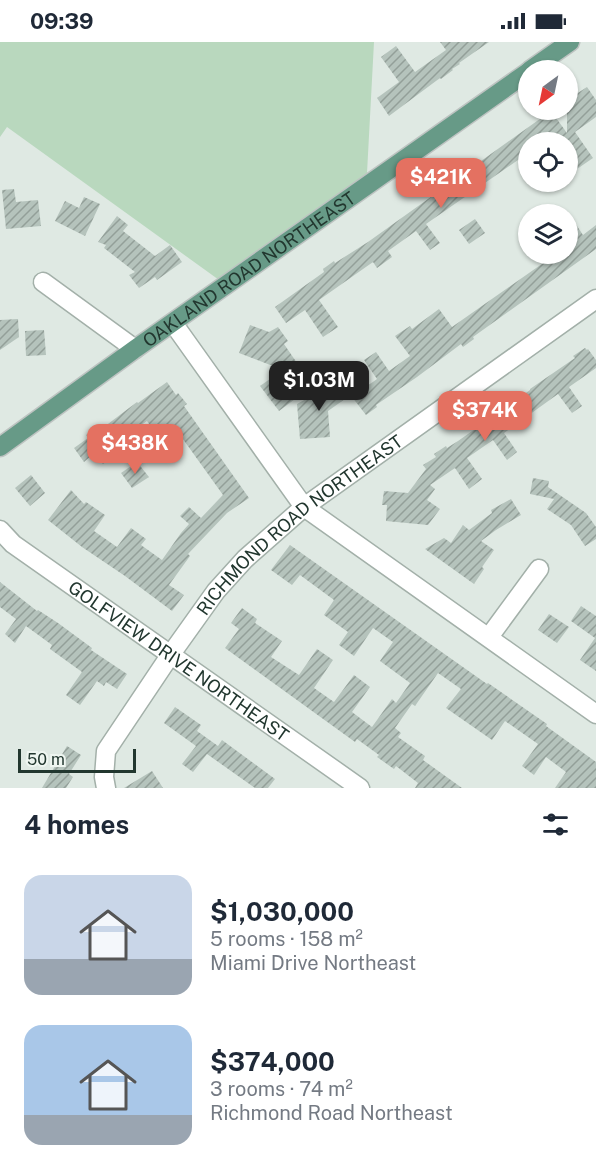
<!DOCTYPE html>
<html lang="en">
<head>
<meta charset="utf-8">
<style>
	:root { --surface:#fff; --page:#f6f6f7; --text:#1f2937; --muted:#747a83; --accent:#e47161 }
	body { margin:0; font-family:"Public Sans",sans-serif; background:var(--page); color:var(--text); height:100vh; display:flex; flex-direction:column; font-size:22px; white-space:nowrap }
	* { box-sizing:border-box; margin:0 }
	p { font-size:20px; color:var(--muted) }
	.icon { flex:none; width:33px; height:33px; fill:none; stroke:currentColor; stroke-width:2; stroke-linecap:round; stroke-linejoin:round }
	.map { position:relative; height:746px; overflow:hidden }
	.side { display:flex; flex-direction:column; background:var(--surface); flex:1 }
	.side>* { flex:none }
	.needle { width:39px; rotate:213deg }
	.buttons { position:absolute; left:518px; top:18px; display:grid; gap:12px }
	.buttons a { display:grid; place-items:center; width:60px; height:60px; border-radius:50%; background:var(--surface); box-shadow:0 2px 4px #0004; font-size:30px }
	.scale { position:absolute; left:18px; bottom:15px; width:118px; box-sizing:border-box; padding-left:6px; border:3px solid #22372f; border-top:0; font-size:16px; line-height:21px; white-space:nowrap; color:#22372f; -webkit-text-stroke:4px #eff6f1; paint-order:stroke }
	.price { position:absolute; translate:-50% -51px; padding:0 14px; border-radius:12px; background:var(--accent); color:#fff; font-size:20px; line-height:39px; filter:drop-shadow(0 2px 3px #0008) }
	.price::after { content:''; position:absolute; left:50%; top:36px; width:18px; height:14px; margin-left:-9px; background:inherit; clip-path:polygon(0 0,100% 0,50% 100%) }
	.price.selected { background:#222; color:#fff }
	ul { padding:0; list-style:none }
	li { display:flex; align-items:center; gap:18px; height:150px; padding:0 24px }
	li span { display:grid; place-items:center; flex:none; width:168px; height:120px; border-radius:18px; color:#555 }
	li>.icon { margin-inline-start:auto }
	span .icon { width:72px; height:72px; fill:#fffc; stroke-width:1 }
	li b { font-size:26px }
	h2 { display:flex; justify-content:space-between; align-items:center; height:72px; padding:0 24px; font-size:26px }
	.status { display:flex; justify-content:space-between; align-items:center; height:42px; padding:0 30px; background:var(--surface); direction:ltr }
	.status svg { height:16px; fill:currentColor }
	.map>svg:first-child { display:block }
	.green { fill:#b9d8be }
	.building { fill:url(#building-hatch) }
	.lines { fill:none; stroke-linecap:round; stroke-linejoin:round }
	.minor-casing { stroke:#a3b0a9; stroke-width:21 }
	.major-casing { stroke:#bdc3c1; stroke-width:21 }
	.minor { stroke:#fff; stroke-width:18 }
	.major { stroke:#679a87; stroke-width:18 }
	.labels { text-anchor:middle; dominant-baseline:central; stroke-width:5; stroke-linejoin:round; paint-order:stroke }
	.street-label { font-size:18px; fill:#22372f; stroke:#eff6f1 }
</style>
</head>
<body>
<div class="status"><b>09:39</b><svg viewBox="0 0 49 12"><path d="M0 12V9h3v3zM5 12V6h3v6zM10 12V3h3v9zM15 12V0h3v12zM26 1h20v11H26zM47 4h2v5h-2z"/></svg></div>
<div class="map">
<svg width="596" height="746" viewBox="0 0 596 746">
	<defs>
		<pattern id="building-hatch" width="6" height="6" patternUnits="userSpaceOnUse" patternTransform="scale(1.5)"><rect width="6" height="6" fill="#b5c3bc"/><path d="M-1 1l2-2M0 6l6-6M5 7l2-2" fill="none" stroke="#939f99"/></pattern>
	</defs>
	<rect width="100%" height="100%" fill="#dfe9e3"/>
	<polygon class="green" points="0,0 374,0 367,131 226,243 7,85 0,95"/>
	<g class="building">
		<polygon points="440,0 489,0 459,21 460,22 452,27 453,28 441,37 440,36 389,74 377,56 399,40 381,15 396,4 415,30 446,8"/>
		<polygon points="587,45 596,58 596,75 575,90 593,116 577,127 567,113 567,100 553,100 550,95 542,100 528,100 528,111 426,182 440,201 430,208 416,189 388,209 392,215 377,226 373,220 319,258 338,285 323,295 305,268 286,281 275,265 324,230 323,227 334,219 335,221 368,200 551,69 567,91 567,58"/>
		<polygon points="14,147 16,160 38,158 41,184 6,187 2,148"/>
		<polygon points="84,155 100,162 85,194 55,179 65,159 79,166"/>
		<polygon points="567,169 583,193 596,183 596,207 473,295 474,297 463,305 461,302 417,335 376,363 377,365 366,373 352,355 377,337 364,318 376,310 389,329 410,314 395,294 410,284 412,287 439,267 452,285 556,212 567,212 567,204 572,200 567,192"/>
		<polygon points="117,174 128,183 123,189 155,214 170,203 182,220 157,238 155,235 139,246 129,233 135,230 104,206 106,203 98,200"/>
		<polygon points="475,177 485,191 469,202 459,188"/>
		<polygon points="18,277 19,295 0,308 0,278"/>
		<polygon points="250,283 269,290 278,285 288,299 284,302 297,321 286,329 239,311"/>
		<polygon points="44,288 46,313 26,314 25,289"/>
		<polygon points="585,306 587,308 588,307 596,318 596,326 569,345 582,364 572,371 558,352 504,391 517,410 507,418 493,398 467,416 482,437 469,447 455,426 430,443 435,447 427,458 440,467 428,483 386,479 387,463 382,463 384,449 408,451 426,427 423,423 436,415 434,412 446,404 447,406 458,399 495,373 530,348 530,347 575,316 573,314"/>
		<polygon points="277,332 295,357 279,369 260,344"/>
		<polygon points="167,340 176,353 178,351 187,362 184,364 249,456 227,471 188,512 190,514 169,543 184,553 172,569 125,534 82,505 48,478 71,448 84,462 86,460 105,473 94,489 117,505 131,486 146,497 141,503 162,518 181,491 189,482 180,474 189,465 201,476 223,453 175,386 159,397 147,379 111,404 117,412 103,422 93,412 84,420 74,406 88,396 86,393 98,385 100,388 137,360 138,361"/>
		<polygon points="344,340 352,352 328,369 330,395 300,397 297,362 324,347 327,352"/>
		<polygon points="137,420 149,435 132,446 121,431"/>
		<polygon points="31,433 45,451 30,464 15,446"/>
		<polygon points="533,436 549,439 548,445 586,471 596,485 596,497 585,504 571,483 547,467 554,457 530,452"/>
		<polygon points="511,457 521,473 496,488 481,499 494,508 482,525 484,527 474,542 425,507 444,496 451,501 463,483 469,488 492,471 491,468"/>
		<polygon points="290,503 487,642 488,641 547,682 546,684 596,720 596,746 555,746 566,730 546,715 534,733 522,724 538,702 505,679 492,698 446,666 461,647 438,631 415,664 412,662 395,686 401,691 398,695 425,714 423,718 462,746 415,746 418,741 396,724 394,727 377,715 379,713 357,697 355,700 225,606 239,587 231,581 242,566 257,577 255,581 282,599 271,615 299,633 317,607 333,618 314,646 334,660 354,633 370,645 352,670 372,685 392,657 396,661 410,641 380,619 393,600 373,586 354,614 339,603 348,590 324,573 334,558 300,533 292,543 271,528"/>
		<polygon points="0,540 37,569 38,568 58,581 92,606 91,608 127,632 117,647 106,640 104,644 97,639 80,663 66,653 82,630 50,607 52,603 26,584 15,601 5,592 16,577 0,565"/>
		<polygon points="581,564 596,574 596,629 580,618 595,596 571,579"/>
		<polygon points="549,572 569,585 557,601 538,588"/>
		<polygon points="175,665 201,683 197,689 218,704 222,698 275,737 268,746 255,746 207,712 193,730 182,722 196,704 164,681"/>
		<polygon points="67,704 81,713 69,732 73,735 66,746 42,746"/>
		<polygon points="152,729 163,746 124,746"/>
	</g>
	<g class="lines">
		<g class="minor-casing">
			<g id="minor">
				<polyline points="43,240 135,307"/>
				<polyline points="173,281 304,465 596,672"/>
				<path id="s1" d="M0,488l13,14 347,244"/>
				<polyline points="489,595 539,527"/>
				<path id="s2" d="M106,746l-2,-11 2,-26 65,-97 45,-63 29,-32 59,-52 292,-208"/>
			</g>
		</g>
		<g class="major-casing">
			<g id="major">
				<polyline points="530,28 570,0"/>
				<path id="s3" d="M0,405l135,-98 393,-277"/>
			</g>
		</g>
		<use href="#minor" class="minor"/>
		<use href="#major" class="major"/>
	</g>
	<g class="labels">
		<g class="street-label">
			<text stroke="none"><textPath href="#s3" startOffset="306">OAKLAND ROAD NORTHEAST</textPath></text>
			<text stroke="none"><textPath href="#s2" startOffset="338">RICHMOND ROAD NORTHEAST</textPath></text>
			<text stroke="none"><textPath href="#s1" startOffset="222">GOLFVIEW DRIVE NORTHEAST</textPath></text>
		</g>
	</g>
</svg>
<div class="buttons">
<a><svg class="needle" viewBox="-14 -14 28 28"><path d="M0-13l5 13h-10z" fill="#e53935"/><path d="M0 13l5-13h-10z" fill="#747a83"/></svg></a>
<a><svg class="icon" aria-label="locate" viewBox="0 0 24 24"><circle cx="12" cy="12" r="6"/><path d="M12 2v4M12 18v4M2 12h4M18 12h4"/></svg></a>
<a><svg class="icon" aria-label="layers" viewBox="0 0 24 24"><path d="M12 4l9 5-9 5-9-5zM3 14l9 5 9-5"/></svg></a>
</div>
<div class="scale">50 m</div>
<b class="price" style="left:441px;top:167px">$421K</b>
<b class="price selected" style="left:319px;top:370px">$1.03M</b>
<b class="price" style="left:485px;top:400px">$374K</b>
<b class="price" style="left:135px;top:433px">$438K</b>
</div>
<section class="side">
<h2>4 homes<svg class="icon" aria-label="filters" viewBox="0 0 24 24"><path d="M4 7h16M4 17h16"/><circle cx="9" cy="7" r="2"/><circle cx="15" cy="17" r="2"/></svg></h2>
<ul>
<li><span style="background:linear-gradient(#c9d6e8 70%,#9aa5b1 0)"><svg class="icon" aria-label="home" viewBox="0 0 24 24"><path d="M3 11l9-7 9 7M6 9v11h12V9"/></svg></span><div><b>$1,030,000</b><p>5 rooms · 158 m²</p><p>Miami Drive Northeast</p></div></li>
<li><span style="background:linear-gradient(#a9c7e8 75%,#9aa5b1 0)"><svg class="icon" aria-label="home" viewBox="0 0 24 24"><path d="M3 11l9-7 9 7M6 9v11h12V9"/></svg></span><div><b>$374,000</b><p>3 rooms · 74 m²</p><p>Richmond Road Northeast</p></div></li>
</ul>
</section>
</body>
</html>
